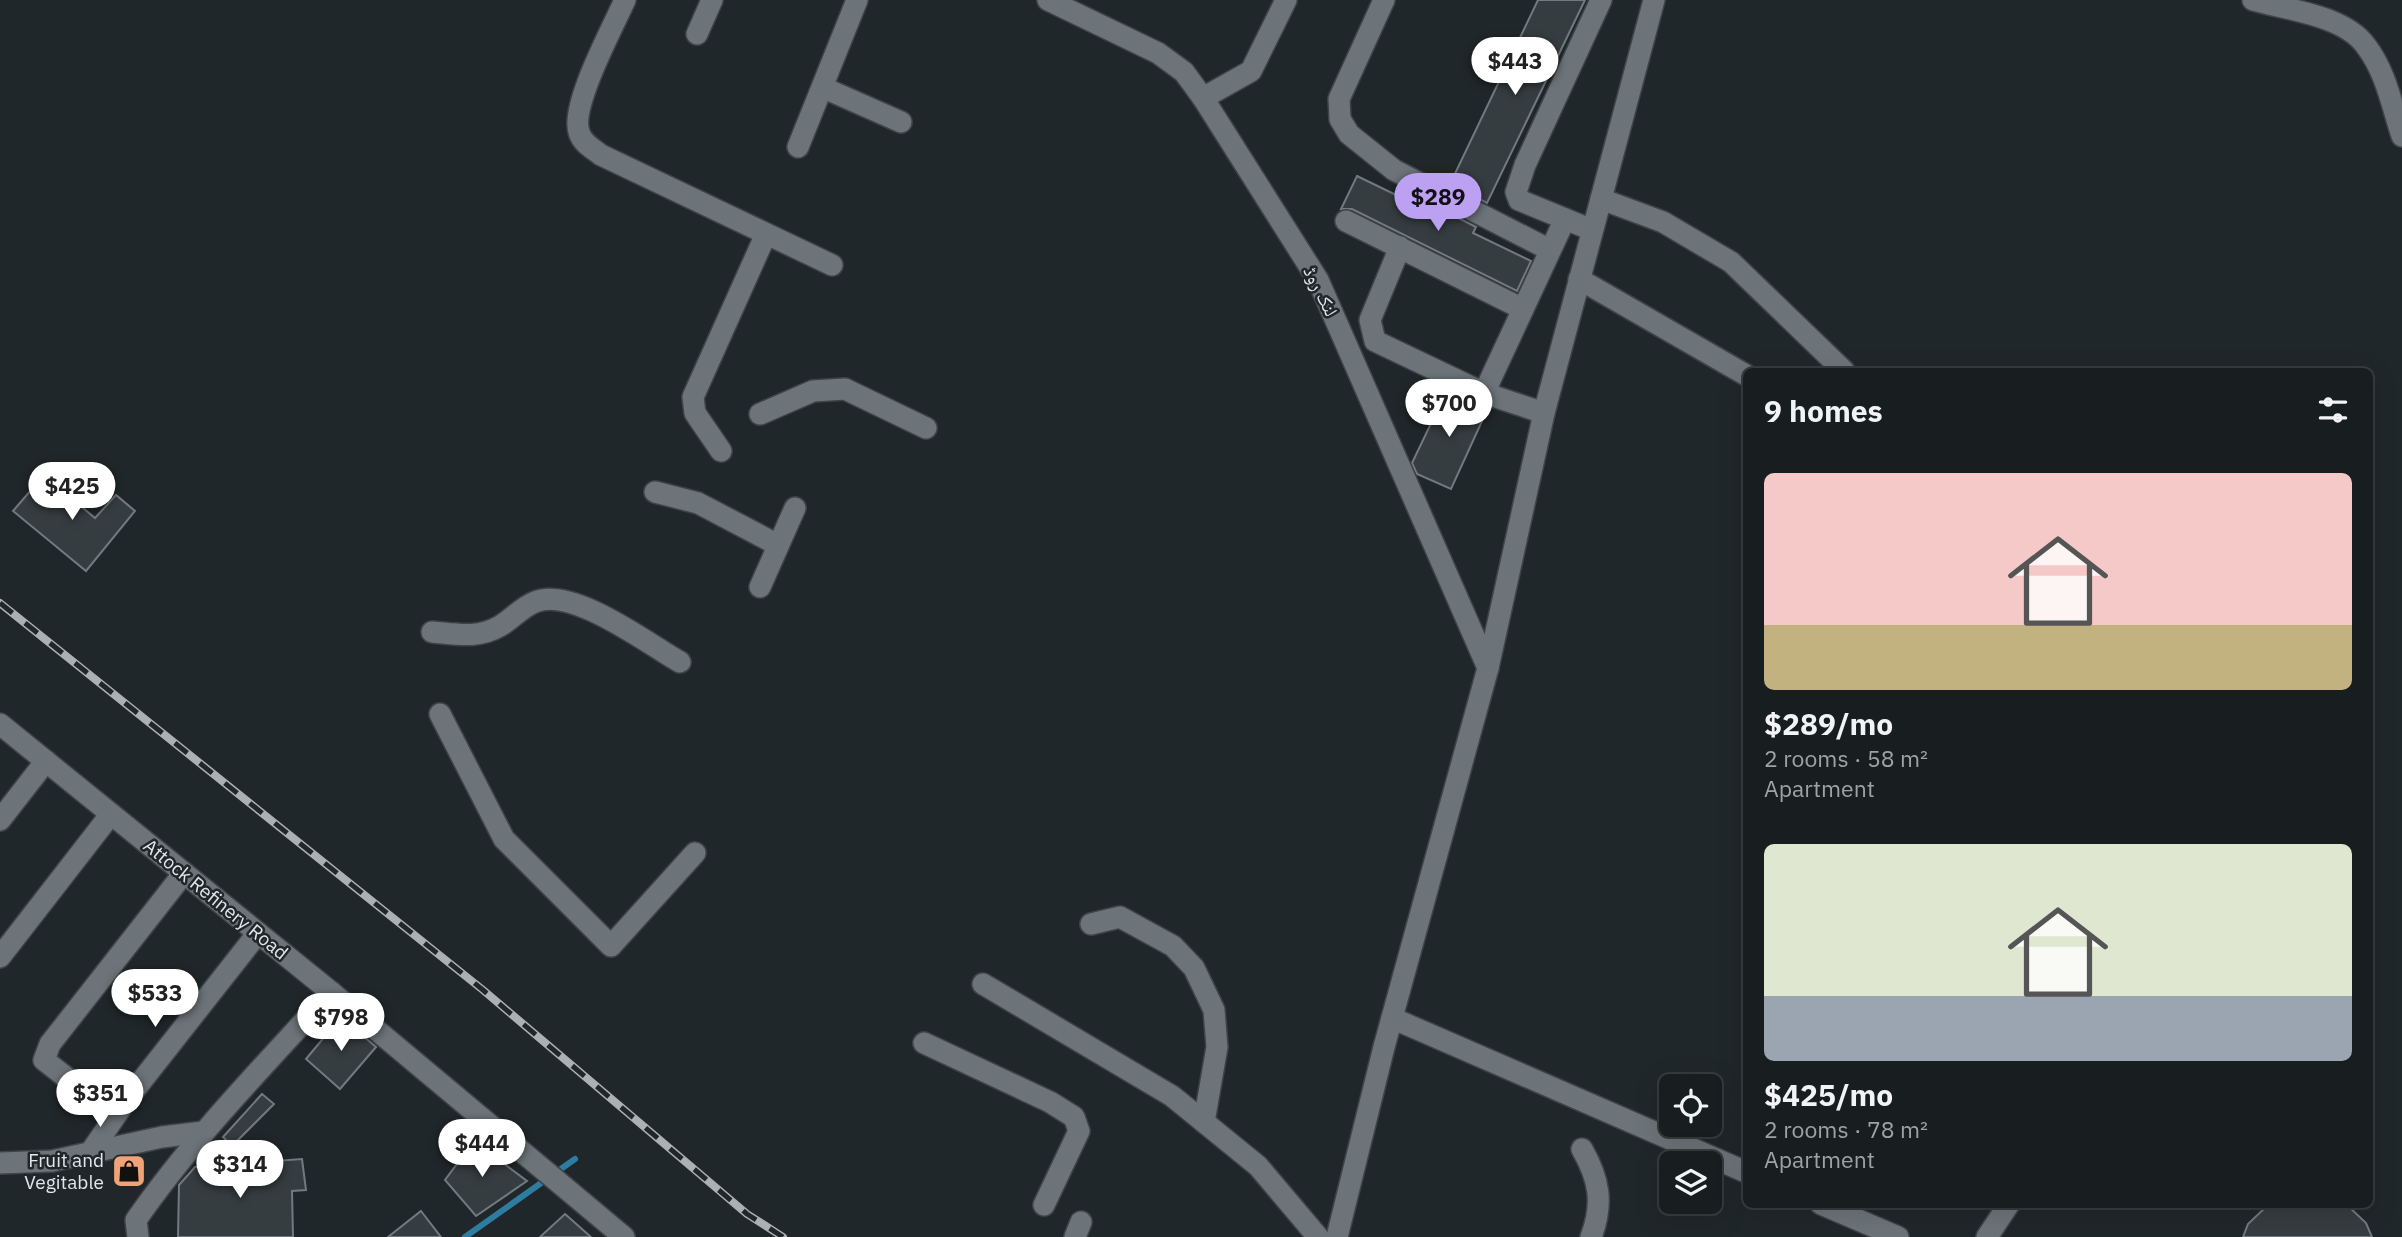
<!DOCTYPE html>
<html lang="en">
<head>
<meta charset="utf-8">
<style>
	:root { --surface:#181d20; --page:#252a2d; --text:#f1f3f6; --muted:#9fa2a5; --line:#363b3e; --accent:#bca0f2 }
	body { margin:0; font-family:"IBM Plex Sans","Noto Naskh Arabic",sans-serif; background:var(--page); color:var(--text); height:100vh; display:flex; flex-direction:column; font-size:26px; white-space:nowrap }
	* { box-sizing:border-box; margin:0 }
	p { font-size:23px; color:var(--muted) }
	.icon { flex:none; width:38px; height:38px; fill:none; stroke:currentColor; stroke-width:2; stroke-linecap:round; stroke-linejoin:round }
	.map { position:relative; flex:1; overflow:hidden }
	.details { position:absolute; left:1743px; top:368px; width:630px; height:840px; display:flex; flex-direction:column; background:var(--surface); border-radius:10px; box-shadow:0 7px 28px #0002,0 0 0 2px var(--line) }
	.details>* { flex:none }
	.fabs { position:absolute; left:1659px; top:1074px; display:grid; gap:14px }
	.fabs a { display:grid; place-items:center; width:63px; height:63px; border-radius:10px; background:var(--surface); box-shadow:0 7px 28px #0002,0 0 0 2px var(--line); font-size:35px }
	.price { position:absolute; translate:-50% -60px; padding:0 16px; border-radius:24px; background:#fff; color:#222; font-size:23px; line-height:46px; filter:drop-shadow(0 2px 4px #0008) }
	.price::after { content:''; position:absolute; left:50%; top:42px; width:21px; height:16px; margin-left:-10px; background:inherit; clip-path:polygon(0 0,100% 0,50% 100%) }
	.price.active { background:var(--accent); color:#111 }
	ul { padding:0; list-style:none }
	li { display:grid; align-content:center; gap:14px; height:371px; padding:0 21px }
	li span { display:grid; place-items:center; height:217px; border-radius:10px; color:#555 }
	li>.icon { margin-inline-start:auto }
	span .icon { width:126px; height:126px; fill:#fffc; stroke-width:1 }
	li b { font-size:30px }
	h2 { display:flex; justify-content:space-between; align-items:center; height:84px; padding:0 21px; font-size:30px }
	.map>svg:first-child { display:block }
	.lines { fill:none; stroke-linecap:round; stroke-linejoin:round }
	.stream { stroke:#2e7da0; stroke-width:6 }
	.building { fill:#363d41; stroke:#727a7f; stroke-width:2 }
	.minor-casing { stroke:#3d4346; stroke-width:24 }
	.minor { stroke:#6c7479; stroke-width:21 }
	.rail-casing { stroke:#abb1b3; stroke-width:8 }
	.rail { stroke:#20272a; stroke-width:5; stroke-dasharray:16; stroke-linecap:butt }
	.labels { text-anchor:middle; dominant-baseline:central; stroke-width:5; stroke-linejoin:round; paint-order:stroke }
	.street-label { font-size:19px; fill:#e1e6e8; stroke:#20272a }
	.poi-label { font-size:19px; fill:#e1e6e8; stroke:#20272a; text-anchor:end }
</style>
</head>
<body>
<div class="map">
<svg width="2402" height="1237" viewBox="0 0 2402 1237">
	<rect width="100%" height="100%" fill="#20272a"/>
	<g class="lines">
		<polyline class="stream" points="465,1237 575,1159"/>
	</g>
	<g class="building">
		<polygon points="1538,0 1585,0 1487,203 1450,184"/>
		<polygon points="1357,176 1435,214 1439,208 1476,227 1473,233 1531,261 1517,291 1352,209 1341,209"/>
		<polygon points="1447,390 1488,408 1451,489 1417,474 1412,463"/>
		<polygon points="44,475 95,518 116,495 135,511 86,571 13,511"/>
		<polygon points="341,1017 376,1047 340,1089 306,1059"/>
		<polygon points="262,1094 274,1104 232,1146 223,1137"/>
		<polygon points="474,1141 527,1181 476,1216 445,1180"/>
		<polygon points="302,1159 306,1190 292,1191 293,1237 178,1237 179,1185 195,1167"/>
		<polygon points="2269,1204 2346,1204 2366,1223 2372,1237 2243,1237 2248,1224"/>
		<polygon points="421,1211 441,1237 388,1237"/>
		<polygon points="565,1214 591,1237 540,1237"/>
	</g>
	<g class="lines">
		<g class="minor-casing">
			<g id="minor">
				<path d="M625,0c-12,27 -55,106 -46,132 3,11 13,16 22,23l231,110"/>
				<polyline points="1048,0 1158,53 1184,72 1203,98 1318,280 1488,668"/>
				<polyline points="1384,0 1339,99 1340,119 1349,134 1394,170 1550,250"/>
				<path d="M2253,0c34,10 91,15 113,46 20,26 26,60 36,90"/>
				<polyline points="697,34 712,0"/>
				<polyline points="824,88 901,122"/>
				<polyline points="1203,98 1251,71 1286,0"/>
				<polyline points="798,147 857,0"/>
				<polyline points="1601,199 1663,222 1731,262 1844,371"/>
				<polyline points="1346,221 1523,309"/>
				<polyline points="1592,230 1519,200 1516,192 1525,165 1601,0"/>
				<polyline points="1400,247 1370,320 1375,341 1484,393 1544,413"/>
				<polyline points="1579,279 1746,375"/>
				<polyline points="1484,393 1565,219"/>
				<polyline points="760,414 813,391 845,389 926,428"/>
				<polyline points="721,451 695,413 693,397 766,234"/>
				<polyline points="655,492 698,503 778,545"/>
				<polyline points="760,587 795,508"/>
				<path d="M432,632c24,2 46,7 68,-6 12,-7 22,-19 35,-24 37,-16 113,42 145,60"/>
				<polyline points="440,714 504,839 611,946 695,853"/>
				<polyline points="0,724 331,992 624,1237"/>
				<polyline points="0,820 46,761"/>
				<polyline points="1091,924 1120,917 1173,946 1194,968 1214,1010 1217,1047 1204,1122"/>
				<polyline points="0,957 111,814"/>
				<polyline points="983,984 1172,1096 1258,1166 1318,1237"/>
				<polyline points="1392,1018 1746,1172"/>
				<polyline points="924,1043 1050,1102 1074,1117 1079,1131 1044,1205"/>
				<polyline points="115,1116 44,1060 50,1044 184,873"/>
				<path d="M1582,1149c17,30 22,54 9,88"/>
				<polyline points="90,1153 125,1102 258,933"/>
				<polyline points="0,1163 52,1161 162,1137 203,1132"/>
				<polyline points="1821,1204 1898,1237"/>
				<path d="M138,1237l-2,-17c57,-82 128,-154 195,-228"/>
				<polyline points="1075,1237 1081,1222"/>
				<polyline points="1337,1237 1384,1047 1488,668 1544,413 1654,0"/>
				<polyline points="1987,1237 2009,1204"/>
			</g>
		</g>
		<use href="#minor" class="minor"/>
		<g class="rail-casing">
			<polyline id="rail" points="0,603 483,990 747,1214 783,1237"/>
		</g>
		<use href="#rail" class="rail"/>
	</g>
	<defs>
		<g id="shop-square" transform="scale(1.75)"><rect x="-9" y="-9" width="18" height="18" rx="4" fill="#efa377" stroke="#20272a"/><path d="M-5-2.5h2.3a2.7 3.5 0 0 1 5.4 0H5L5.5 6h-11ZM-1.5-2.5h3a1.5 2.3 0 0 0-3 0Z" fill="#111"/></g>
	</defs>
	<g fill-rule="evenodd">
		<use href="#shop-square" x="129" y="1171"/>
	</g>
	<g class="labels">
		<g class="street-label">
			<text transform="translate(1321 291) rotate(63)">لنک روڈ</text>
			<text transform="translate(216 899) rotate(39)">Attock Refinery Road</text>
		</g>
		<g class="poi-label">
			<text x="104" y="1160">Fruit and<tspan x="104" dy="22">Vegitable</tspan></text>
		</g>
	</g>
</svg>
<div class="fabs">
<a><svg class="icon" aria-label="locate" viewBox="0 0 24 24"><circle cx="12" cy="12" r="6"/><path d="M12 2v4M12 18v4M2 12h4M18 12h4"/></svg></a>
<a><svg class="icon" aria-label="layers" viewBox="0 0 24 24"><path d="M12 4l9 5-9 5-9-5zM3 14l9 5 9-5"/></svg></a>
</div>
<b class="price" style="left:1515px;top:97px">$443</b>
<b class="price active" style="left:1438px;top:233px">$289</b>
<b class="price" style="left:1449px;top:439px">$700</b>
<b class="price" style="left:72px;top:522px">$425</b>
<b class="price" style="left:155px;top:1029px">$533</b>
<b class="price" style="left:341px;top:1053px">$798</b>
<b class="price" style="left:100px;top:1129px">$351</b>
<b class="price" style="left:482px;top:1179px">$444</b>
<b class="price" style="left:240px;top:1200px">$314</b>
<section class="details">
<h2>9 homes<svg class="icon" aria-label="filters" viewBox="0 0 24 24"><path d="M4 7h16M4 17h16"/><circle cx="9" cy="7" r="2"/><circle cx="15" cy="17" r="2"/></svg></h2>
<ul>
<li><span style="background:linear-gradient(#f6c9c9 70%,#c2b280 0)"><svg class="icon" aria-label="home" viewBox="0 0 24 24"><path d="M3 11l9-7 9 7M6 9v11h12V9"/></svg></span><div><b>$289/mo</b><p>2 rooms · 58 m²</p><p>Apartment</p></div></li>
<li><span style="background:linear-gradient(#dfe7d0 70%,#9aa5b1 0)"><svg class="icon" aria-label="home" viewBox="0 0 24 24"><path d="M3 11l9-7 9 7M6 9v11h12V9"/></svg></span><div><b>$425/mo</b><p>2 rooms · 78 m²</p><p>Apartment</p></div></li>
</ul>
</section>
</div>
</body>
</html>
